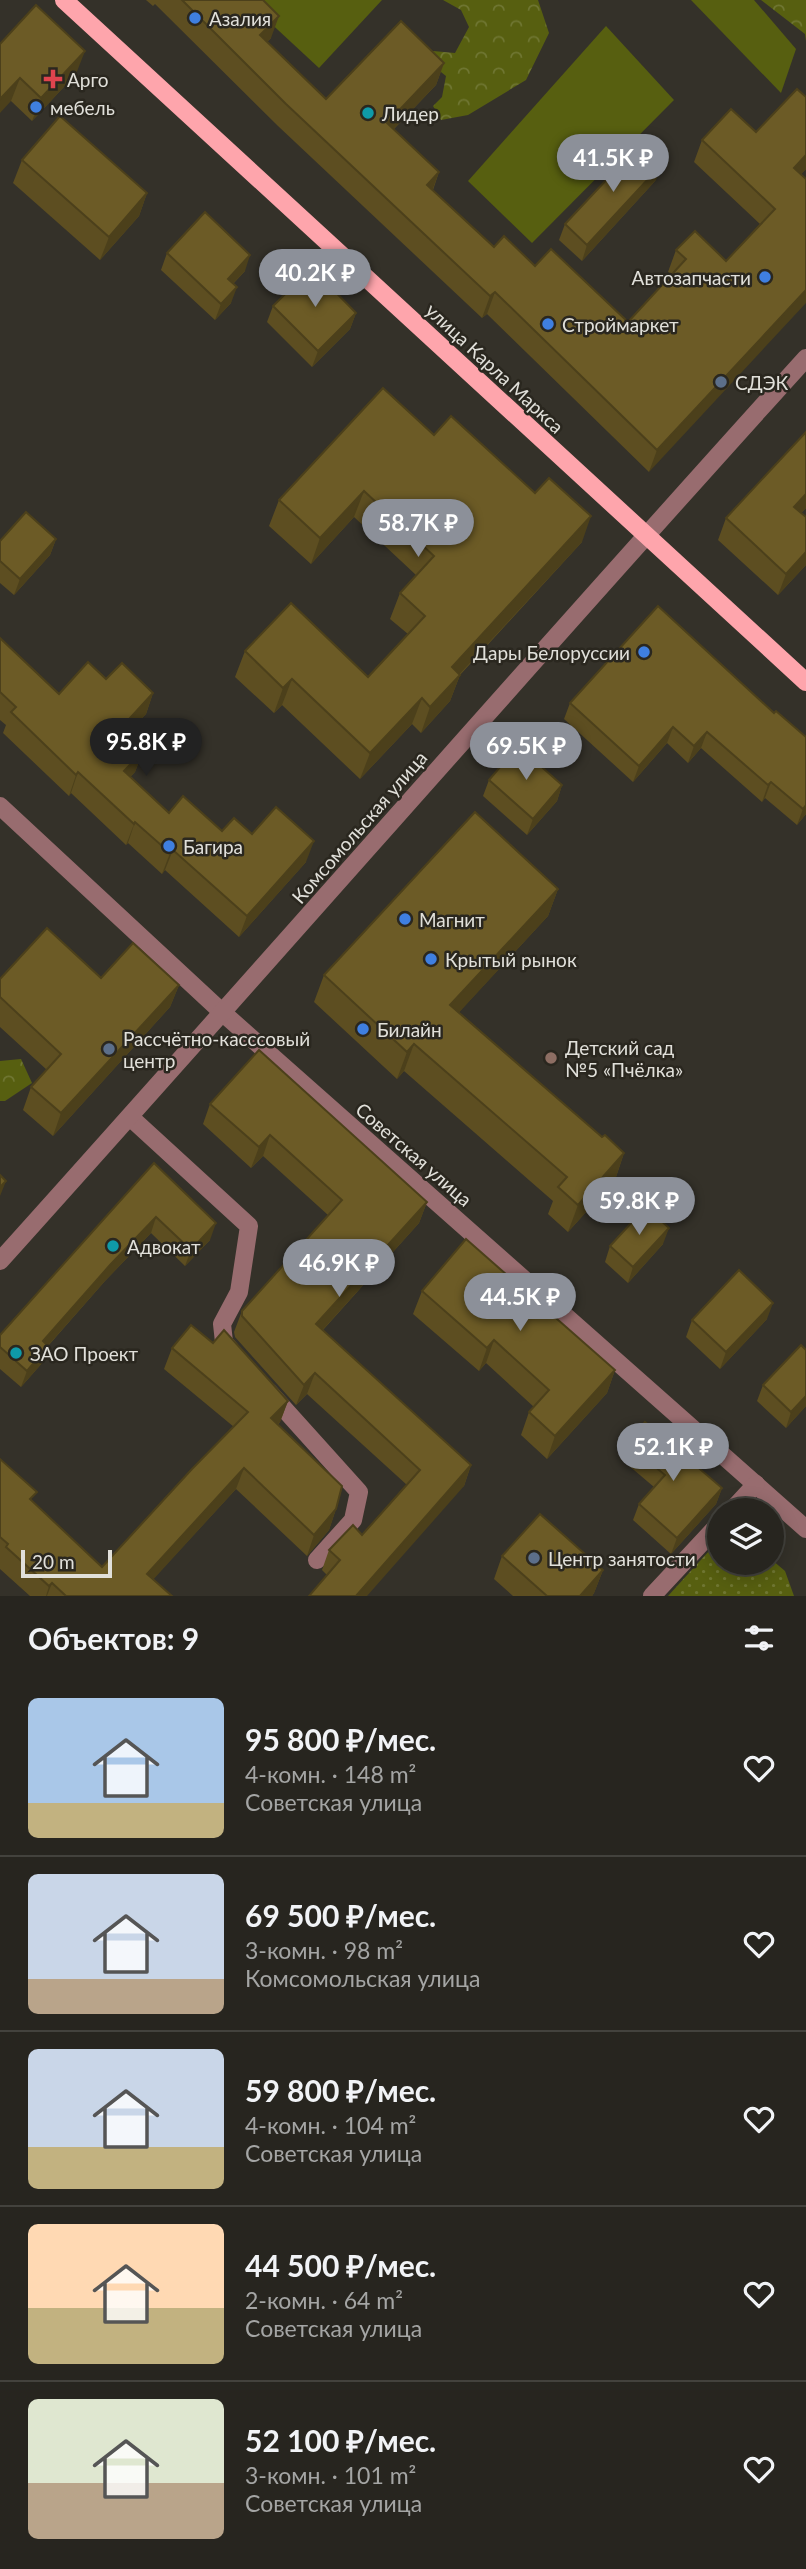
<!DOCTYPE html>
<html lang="ru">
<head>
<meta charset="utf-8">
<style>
	:root { --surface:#27251f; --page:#2f2d28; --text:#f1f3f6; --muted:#a4a5a4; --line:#43423d; --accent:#8c9099 }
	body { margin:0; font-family:Lato,sans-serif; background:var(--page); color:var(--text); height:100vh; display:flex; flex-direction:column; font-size:26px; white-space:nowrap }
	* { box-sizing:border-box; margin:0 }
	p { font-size:23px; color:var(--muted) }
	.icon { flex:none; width:38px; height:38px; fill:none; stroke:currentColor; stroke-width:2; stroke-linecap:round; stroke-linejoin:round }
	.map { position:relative; height:1596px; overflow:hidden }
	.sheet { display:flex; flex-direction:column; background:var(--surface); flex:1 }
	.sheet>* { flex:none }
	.fabs { position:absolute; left:707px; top:1498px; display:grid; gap:14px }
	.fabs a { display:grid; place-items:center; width:77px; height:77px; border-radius:50%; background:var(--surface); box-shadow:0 4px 18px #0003,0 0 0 2px var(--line); font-size:35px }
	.scale { position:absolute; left:21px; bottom:18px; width:91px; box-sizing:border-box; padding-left:7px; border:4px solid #e1e0da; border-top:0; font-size:19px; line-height:24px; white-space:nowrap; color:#e1e0da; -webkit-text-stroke:5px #2a271f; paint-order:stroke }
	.price { position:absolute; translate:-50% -60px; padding:0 16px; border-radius:24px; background:var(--accent); color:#fff; font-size:23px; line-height:46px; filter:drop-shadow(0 2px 4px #0008) }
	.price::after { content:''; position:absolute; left:50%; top:42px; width:21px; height:16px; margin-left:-10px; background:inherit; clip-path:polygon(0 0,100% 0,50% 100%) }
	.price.current { background:#222; color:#fff }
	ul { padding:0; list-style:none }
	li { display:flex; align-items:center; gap:21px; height:175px; padding:0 28px }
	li+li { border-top:2px solid var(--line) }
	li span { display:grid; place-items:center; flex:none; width:196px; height:140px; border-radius:10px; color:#555 }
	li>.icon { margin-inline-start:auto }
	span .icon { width:84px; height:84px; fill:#fffc; stroke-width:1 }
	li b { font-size:30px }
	h2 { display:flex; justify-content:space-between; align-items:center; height:84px; padding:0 28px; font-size:30px }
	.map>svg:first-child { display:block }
	.grass { fill:#575f10 }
	.forest { fill:url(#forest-crowns) }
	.park { fill:url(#park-dots) }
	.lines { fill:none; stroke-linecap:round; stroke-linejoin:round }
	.minor { stroke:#986c6f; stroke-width:18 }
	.major { stroke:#fea5ac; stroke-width:18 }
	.wall { fill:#5d4e21 }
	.shaded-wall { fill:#4c401b }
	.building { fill:#6c5b26; stroke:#4c401b; stroke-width:2 }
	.shop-dot { fill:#3f7fe0; stroke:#2a271f; stroke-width:2.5 }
	.health-dot { fill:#e0444e; stroke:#2a271f; stroke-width:2.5 }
	.culture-dot { fill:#0f9aa8; stroke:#2a271f; stroke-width:2.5 }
	.service-dot { fill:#5c6f8a; stroke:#2a271f; stroke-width:2.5 }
	.education-dot { fill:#8d6e63; stroke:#2a271f; stroke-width:2.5 }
	.labels { text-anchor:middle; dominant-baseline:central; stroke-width:5; stroke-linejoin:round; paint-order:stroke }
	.poi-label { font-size:19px; fill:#e1e0da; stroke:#2a271f; text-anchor:start }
	.street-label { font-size:19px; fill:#e1e0da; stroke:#2a271f }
</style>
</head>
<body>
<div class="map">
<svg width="806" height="1596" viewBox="0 0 806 1596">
	<defs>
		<pattern id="forest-crowns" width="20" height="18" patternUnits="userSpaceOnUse" patternTransform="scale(1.75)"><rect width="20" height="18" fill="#575f10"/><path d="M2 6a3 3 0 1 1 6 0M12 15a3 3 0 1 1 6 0" fill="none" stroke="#6f7632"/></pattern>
		<pattern id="park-dots" width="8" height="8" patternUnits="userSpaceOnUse" patternTransform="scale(1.75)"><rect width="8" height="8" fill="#575f10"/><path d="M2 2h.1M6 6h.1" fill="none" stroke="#6f7632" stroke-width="1.8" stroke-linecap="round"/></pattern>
	</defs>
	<rect width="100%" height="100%" fill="#343129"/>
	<g class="grass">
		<polygon points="256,0 382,0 319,68 251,5"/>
		<polygon points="691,0 754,0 796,49 781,93"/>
		<polygon points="606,26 674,100 532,243 468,181"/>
	</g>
	<g class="forest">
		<polygon points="443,0 538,0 549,33 526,80 468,115 441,120 433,106 442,97 446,76 431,64 433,51 455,53 469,27 461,10"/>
		<polygon points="761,0 806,0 806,41 805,34"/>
		<polygon points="21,1059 32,1083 5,1101 0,1101 0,1061"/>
	</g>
	<polygon class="park" points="719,1540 719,1563 772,1563 772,1560 785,1571 794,1596 668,1596"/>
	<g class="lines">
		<g class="minor">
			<polyline points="0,806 223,1013 806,1529"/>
			<polyline points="130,1117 249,1226 239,1292 222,1324 224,1342 233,1353"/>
			<path d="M0,1261c270,-300 535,-604 806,-903"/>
			<polyline points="269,1392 359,1492 353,1520 317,1560"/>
			<polyline points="732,1510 756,1484"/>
			<polyline points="652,1596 719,1524"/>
		</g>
		<polyline class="major" points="64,0 806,682"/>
	</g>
	<g class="wall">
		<polygon points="146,0 263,0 271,38 267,42 326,99 444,63 436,85 394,129 439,172 433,190 494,247 535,266 628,322 671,275 668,272 676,250 726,261 760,224 694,162 702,140 756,132 806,169 801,174 649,472 487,314 482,318 278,126 155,4 153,6"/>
		<polygon points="0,44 76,74 32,121 11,101"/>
		<polygon points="22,160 147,193 139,216 100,260 13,183"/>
		<polygon points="656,180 582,261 559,240 565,224"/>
		<polygon points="167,253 245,271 233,284 231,303 215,320 161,270"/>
		<polygon points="273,306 356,313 350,329 312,367 267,322"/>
		<polygon points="806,432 806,508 801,513 806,565 778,595 718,540 726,518"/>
		<polygon points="434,435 582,542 460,675 450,701 421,733 412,724 360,779 282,705 274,713 235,677 245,651 368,677 408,634 390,619 400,593 416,575 354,517 311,564 269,526 279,500"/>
		<polygon points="56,539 50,555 14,595 0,583 0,541"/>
		<polygon points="658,606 806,814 797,825 765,798 762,802 701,748 688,763 667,743 633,782 564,719 570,703"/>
		<polygon points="0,638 59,694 106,679 153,693 146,714 126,735 143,751 135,772 130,777 169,813 222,831 252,834 306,862 239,937 165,870 162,874 128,843 126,845 71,793 69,796 3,733 6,725 0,720"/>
		<polygon points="489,780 562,785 557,801 527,835 483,796"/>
		<polygon points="558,889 548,916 459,1012 602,1137 624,1153 615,1180 568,1232 548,1214 553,1201 404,1071 397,1079 314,1002 324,975"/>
		<polygon points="101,978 179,985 170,1007 53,1136 23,1110 31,1087 47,1070 0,1027 0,979"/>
		<polygon points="210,1104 427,1202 419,1223 323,1330 471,1465 464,1486 327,1575 322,1570 329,1550 362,1535 407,1485 307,1394 296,1405 235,1337 234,1332 242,1311 328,1215 263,1156 251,1168 203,1124"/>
		<polygon points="154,1163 210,1240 185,1266 151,1233 105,1281 48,1346 43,1362 21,1387 0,1369 0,1335"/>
		<polygon points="663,1244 628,1283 605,1262 610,1246"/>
		<polygon points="422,1291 615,1370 607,1393 547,1459 521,1435 529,1412 534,1407 486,1363 479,1371 413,1314"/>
		<polygon points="767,1319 720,1369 686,1337 692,1320"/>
		<polygon points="213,1343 288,1401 280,1422 278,1425 336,1509 329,1530 307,1556 236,1489 153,1579 172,1596 30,1596 0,1569 0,1459 33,1502 102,1567 234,1427 164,1369 172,1348"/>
		<polygon points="763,1385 806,1406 786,1428 757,1401"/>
		<polygon points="627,1443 722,1488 716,1504 671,1554 633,1520 639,1504 654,1487 621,1459"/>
		<polygon points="502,1556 603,1570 594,1593 592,1596 513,1596 494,1579"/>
	</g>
	<g class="shaded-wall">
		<polygon points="279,16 271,38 252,57 260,35"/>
		<polygon points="85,51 76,74 32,121 41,98"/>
		<polygon points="444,63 436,85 379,144 387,123"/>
		<polygon points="20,78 11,101 0,113 0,99"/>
		<polygon points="806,155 806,169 786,190 794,168"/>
		<polygon points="662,164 656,180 582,261 587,245"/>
		<polygon points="439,172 431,194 427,185"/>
		<polygon points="147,193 139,216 100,260 109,237"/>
		<polygon points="250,255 245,271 222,295 228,279"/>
		<polygon points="237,287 231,303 215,320 221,304"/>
		<polygon points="806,290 806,303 649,472 657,450"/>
		<polygon points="495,292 487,314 482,318 490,296"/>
		<polygon points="356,313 350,329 312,367 318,351"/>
		<polygon points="364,491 354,517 311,564 320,538"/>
		<polygon points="806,494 806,508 786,528 794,507"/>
		<polygon points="591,516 582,542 442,693 452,667"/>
		<polygon points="56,539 50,555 14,595 20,579"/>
		<polygon points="806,552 806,565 778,595 786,574"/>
		<polygon points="460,675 450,701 421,733 430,707"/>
		<polygon points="292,679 282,705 274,713 283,688"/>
		<polygon points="153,693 146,714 112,750 120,729"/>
		<polygon points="422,698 412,724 360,779 370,753"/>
		<polygon points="673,727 667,743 633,782 639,766"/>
		<polygon points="707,732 701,748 688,763 694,746"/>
		<polygon points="143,751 135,772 116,792 124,771"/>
		<polygon points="78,772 71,793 69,796 76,775"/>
		<polygon points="771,782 765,798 762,802 768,785"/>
		<polygon points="562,785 557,801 527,835 533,819"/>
		<polygon points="806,805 806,814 797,825 803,809"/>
		<polygon points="135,822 128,843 126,845 134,824"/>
		<polygon points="314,841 306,862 239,937 247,916"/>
		<polygon points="173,850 165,870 162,874 170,853"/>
		<polygon points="558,889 548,916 441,1032 450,1005"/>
		<polygon points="179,985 170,1007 53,1136 61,1113"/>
		<polygon points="414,1044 404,1071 397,1079 407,1052"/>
		<polygon points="270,1135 263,1156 251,1168 259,1147"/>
		<polygon points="624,1153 615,1180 568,1232 578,1205"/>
		<polygon points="6,1181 0,1196 0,1187"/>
		<polygon points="427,1202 419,1223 309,1345 316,1324"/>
		<polygon points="156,1217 151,1233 105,1281 37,1358 43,1341 110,1265"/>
		<polygon points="216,1223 210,1240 185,1266 191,1250"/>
		<polygon points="669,1228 663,1244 628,1283 633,1267"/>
		<polygon points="773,1303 767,1319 720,1369 726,1352"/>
		<polygon points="494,1340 486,1363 479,1371 487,1348"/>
		<polygon points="48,1346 43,1362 21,1387 27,1371"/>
		<polygon points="615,1370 607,1393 547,1459 555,1436"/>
		<polygon points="315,1373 307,1394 296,1405 304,1385"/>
		<polygon points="806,1396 806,1406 786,1428 791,1412"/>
		<polygon points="288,1401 280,1422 264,1439 271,1418"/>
		<polygon points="471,1465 464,1486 367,1596 356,1596"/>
		<polygon points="244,1468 236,1489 140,1594 147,1574"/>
		<polygon points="722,1488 716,1504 671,1554 677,1538"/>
		<polygon points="336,1509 329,1530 307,1556 314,1535"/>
		<polygon points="603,1570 594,1593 592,1596 580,1596"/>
		<polygon points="52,1583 47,1596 46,1596 49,1586"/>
	</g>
	<g class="building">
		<polygon points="182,0 263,0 279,16 260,35 326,99 401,21 444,63 387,123 439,172 427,185 494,247 504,236 535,266 551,249 628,322 686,259 676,250 695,231 726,261 775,209 702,140 731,109 756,132 797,89 806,97 806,155 794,168 806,179 806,290 657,450 495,292 490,296 286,104"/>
		<polygon points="36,5 85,51 41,98 20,78 0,99 0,44"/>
		<polygon points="60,116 147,193 109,237 22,160"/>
		<polygon points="640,144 662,164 587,245 565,224"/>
		<polygon points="205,212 250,255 228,279 237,287 221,304 167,253"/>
		<polygon points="312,268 356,313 318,351 273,306"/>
		<polygon points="383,388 434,435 451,416 535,493 549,478 591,516 452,667 460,675 430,707 422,698 370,753 292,679 283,688 245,651 291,603 368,677 425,616 400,593 434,556 364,491 320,538 279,500"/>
		<polygon points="806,432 806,494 794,507 806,517 806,552 786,574 726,518"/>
		<polygon points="26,512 56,539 20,579 0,561 0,541"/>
		<polygon points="658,606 774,713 776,711 806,737 806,805 803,809 771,782 768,785 707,732 694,746 673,727 639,766 570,703"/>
		<polygon points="0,638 59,694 88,662 106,679 122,663 153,693 120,729 143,751 124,771 169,813 183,796 222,831 234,818 252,834 276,807 314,841 247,916 173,850 170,853 135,822 134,824 78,772 76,775 11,712 16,707 0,692"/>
		<polygon points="518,746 562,785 533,819 489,780"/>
		<polygon points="475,812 558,889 450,1005 602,1137 605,1135 624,1153 578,1205 558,1187 567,1177 414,1044 407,1052 324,975"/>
		<polygon points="47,928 101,978 133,943 179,985 61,1113 31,1087 61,1054 0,997 0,979"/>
		<polygon points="259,1050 427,1202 316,1324 471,1465 356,1596 309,1596 340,1560 329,1550 353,1525 362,1535 420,1470 315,1373 304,1385 242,1316 242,1311 342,1200 270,1135 259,1147 210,1104"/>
		<polygon points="154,1163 216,1223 191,1250 156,1217 110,1265 43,1341 48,1346 27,1371 0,1347 0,1335"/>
		<polygon points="0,1175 6,1181 0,1187"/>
		<polygon points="646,1207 669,1228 633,1267 610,1246"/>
		<polygon points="466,1239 615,1370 555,1436 529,1412 549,1390 494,1340 487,1348 422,1291"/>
		<polygon points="739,1270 773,1303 726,1352 692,1320"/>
		<polygon points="191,1325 213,1343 224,1330 288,1401 271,1418 342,1486 336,1509 314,1535 244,1468 147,1574 172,1596 66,1596 52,1583 49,1586 6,1547 8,1544 0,1537 0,1459 37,1492 30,1499 102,1567 192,1469 248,1412 172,1348"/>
		<polygon points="801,1345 806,1350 806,1396 791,1412 763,1385"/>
		<polygon points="645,1422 722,1488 677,1538 639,1504 665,1475 627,1443"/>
		<polygon points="540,1514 603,1570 580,1596 547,1596 502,1556"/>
	</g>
	<g class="shop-dot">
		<circle cx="195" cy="18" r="7"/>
		<circle cx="36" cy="107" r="7"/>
		<circle cx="765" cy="277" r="7"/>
		<circle cx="548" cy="324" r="7"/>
		<circle cx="644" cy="652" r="7"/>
		<circle cx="169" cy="846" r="7"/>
		<circle cx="405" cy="919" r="7"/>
		<circle cx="431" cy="959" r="7"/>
		<circle cx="363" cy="1029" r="7"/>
	</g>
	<path class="health-dot" d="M49.5 68.5h7v7h7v7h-7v7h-7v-7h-7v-7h7z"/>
	<g class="culture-dot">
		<circle cx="368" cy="113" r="7"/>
		<circle cx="113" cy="1246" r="7"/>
		<circle cx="16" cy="1353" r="7"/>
	</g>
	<g class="service-dot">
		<circle cx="721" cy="382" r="7"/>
		<circle cx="109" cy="1049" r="7"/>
		<circle cx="534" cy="1558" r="7"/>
	</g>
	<circle class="education-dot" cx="551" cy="1058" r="7"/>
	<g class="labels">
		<g class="poi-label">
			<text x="209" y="18">Азалия</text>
			<text x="67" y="79">Арго</text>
			<text x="50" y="107">мебель</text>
			<text x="382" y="113">Лидер</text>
			<text x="751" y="277" text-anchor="end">Автозапчасти</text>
			<text x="562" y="324">Строймаркет</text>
			<text x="735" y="382">СДЭК</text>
			<text x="630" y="652" text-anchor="end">Дары Белоруссии</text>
			<text x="183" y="846">Багира</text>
			<text x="419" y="919">Магнит</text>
			<text x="445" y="959">Крытый рынок</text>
			<text x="377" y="1029">Билайн</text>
			<text x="123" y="1038">Рассчётно-касссовый<tspan x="123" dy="22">центр</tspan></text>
			<text x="565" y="1047">Детский сад<tspan x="565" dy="22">№5 «Пчёлка»</tspan></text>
			<text x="127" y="1246">Адвокат</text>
			<text x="30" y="1353">ЗАО Проект</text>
			<text x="548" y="1558">Центр занятости</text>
		</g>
		<g class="street-label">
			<text transform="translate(495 368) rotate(43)">улица Карла Маркса</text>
			<text transform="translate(359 827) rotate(-49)">Комсомольская улица</text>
			<text transform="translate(414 1154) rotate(41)">Советская улица</text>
		</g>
	</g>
</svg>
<div class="fabs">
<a><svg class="icon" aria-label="layers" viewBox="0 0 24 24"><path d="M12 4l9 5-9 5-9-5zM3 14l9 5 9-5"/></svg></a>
</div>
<div class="scale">20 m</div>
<b class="price" style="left:613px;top:194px">41.5K ₽</b>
<b class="price" style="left:315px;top:309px">40.2K ₽</b>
<b class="price" style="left:418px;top:559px">58.7K ₽</b>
<b class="price current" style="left:146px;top:778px">95.8K ₽</b>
<b class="price" style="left:526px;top:782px">69.5K ₽</b>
<b class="price" style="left:639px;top:1237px">59.8K ₽</b>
<b class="price" style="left:339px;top:1299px">46.9K ₽</b>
<b class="price" style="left:520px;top:1333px">44.5K ₽</b>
<b class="price" style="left:673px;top:1483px">52.1K ₽</b>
</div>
<section class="sheet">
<h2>Объектов: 9<svg class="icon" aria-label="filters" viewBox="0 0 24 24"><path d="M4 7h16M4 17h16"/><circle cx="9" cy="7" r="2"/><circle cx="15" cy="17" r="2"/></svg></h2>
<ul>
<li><span style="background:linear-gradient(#a9c7e8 75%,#c2b280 0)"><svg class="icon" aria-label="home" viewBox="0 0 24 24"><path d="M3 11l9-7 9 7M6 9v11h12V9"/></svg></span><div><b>95 800 ₽/мес.</b><p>4-комн. · 148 m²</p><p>Советская улица</p></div><svg class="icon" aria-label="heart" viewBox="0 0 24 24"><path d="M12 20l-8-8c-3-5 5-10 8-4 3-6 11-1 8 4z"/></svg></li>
<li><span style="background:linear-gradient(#c9d6e8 75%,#b9a48a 0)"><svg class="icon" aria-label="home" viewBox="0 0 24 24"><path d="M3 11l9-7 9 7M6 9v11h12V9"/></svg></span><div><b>69 500 ₽/мес.</b><p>3-комн. · 98 m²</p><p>Комсомольская улица</p></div><svg class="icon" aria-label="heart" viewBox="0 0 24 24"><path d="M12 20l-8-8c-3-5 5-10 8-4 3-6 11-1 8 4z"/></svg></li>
<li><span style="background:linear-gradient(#c9d6e8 70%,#c2b280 0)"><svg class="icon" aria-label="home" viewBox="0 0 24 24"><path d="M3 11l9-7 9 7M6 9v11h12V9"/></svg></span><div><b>59 800 ₽/мес.</b><p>4-комн. · 104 m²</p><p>Советская улица</p></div><svg class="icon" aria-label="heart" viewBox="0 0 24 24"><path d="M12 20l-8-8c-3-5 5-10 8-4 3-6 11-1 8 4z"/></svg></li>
<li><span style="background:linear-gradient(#ffd9b3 60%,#c2b280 0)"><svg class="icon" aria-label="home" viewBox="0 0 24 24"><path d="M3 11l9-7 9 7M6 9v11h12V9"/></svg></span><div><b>44 500 ₽/мес.</b><p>2-комн. · 64 m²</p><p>Советская улица</p></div><svg class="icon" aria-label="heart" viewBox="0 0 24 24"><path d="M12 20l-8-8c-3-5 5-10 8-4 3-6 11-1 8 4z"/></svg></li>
<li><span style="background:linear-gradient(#dfe7d0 60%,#b9a48a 0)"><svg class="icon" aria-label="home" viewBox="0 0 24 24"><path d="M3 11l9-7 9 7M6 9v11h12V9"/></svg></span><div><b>52 100 ₽/мес.</b><p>3-комн. · 101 m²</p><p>Советская улица</p></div><svg class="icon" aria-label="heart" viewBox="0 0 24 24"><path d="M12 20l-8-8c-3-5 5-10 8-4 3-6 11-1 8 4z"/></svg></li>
</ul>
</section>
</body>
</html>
